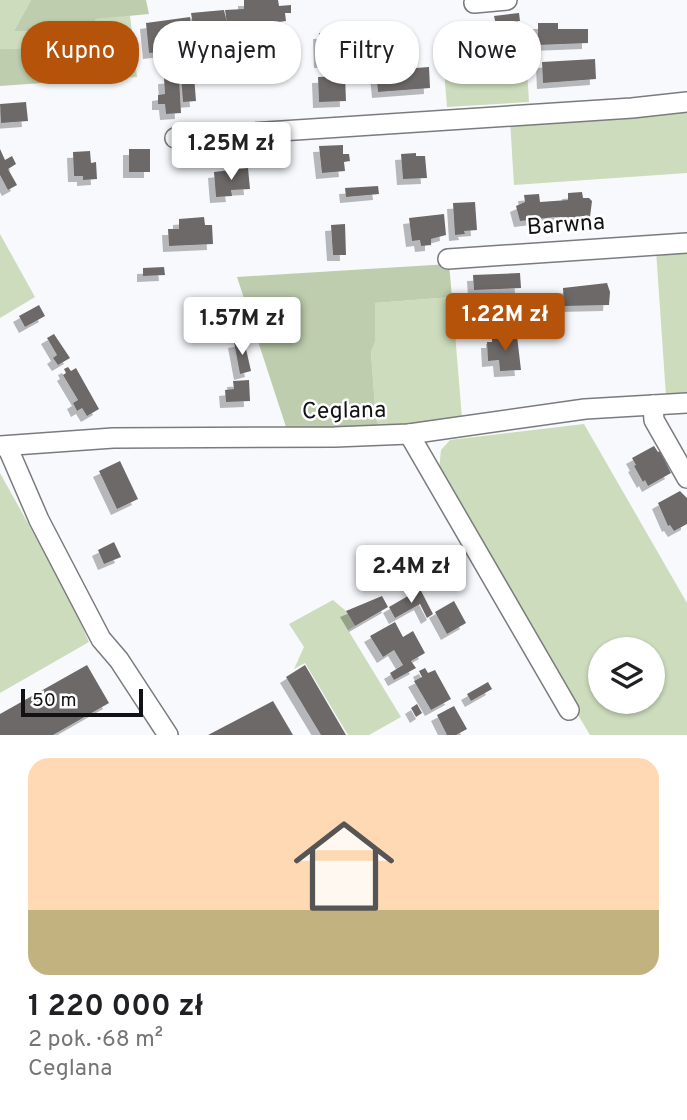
<!DOCTYPE html>
<html lang="pl">
<head>
<meta charset="utf-8">
<style>
	:root { --surface:#fff; --page:#f2f2f2; --text:#202124; --muted:#757577; --line:#e0e0e0; --accent:#b45309 }
	body { margin:0; font-family:Overpass,sans-serif; background:var(--page); color:var(--text); height:100vh; display:flex; flex-direction:column; font-size:26px; white-space:nowrap }
	* { box-sizing:border-box; margin:0 }
	p { font-size:23px; color:var(--muted) }
	.icon { flex:none; width:38px; height:38px; fill:none; stroke:currentColor; stroke-width:2; stroke-linecap:round; stroke-linejoin:round }
	.map { position:relative; height:735px; overflow:hidden }
	.details { display:flex; flex-direction:column; background:var(--surface); flex:1 }
	.details>* { flex:none }
	.top-card { position:absolute; left:21px; top:21px; width:646px; height:63px; display:flex; gap:14px }
	.controls { position:absolute; left:588px; top:637px; display:grid; gap:14px }
	.controls a { display:grid; place-items:center; width:77px; height:77px; border-radius:50%; background:var(--surface); box-shadow:0 2px 5px #0004; font-size:35px }
	.scale { position:absolute; left:21px; bottom:18px; width:122px; box-sizing:border-box; padding-left:7px; border:4px solid #121214; border-top:0; font-size:19px; line-height:24px; white-space:nowrap; color:#121214; -webkit-text-stroke:5px #fff; paint-order:stroke }
	.price { position:absolute; translate:-50% -60px; padding:0 16px; border-radius:7px; background:#fff; color:#222; font-size:23px; line-height:46px; filter:drop-shadow(0 2px 4px #0008) }
	.price::after { content:''; position:absolute; left:50%; top:42px; width:21px; height:16px; margin-left:-10px; background:inherit; clip-path:polygon(0 0,100% 0,50% 100%) }
	.price.active { background:var(--accent); color:#fff }
	ul { padding:0; list-style:none }
	li { display:grid; align-content:center; gap:14px; height:371px; padding:0 28px }
	li+li { border-top:2px solid var(--line) }
	li span { display:grid; place-items:center; height:217px; border-radius:21px; color:#555 }
	li>.icon { margin-inline-start:auto }
	span .icon { width:126px; height:126px; fill:#fffc; stroke-width:1 }
	li b { font-size:30px }
	.chip { padding:0 24px; border-radius:28px; background:var(--surface); box-shadow:0 2px 5px #0004; font-size:24px; line-height:63px }
	.chip.active { background:var(--accent); color:#fff }
	.map>svg:first-child { display:block }
	.green { fill:#ccdcbc; fill-rule:evenodd }
	.forest { fill:#becdad }
	.building { fill:#6d6967; filter:url(#shadow) }
	.lines { fill:none; stroke-linecap:round; stroke-linejoin:round }
	.minor-casing { stroke:#797b7e; stroke-width:22 }
	.minor { stroke:#fff; stroke-width:19 }
	.labels { text-anchor:middle; dominant-baseline:central; stroke-width:5; stroke-linejoin:round; paint-order:stroke }
	.street-label { font-size:23px; fill:#121214; stroke:#fff }
</style>
</head>
<body>
<div class="map">
<svg width="687" height="735" viewBox="0 0 687 735">
	<defs>
		<filter id="shadow"><feDropShadow dx="-6" dy="6" stdDeviation="0" flood-color="#0004"/></filter>
	</defs>
	<rect width="100%" height="100%" fill="#f8f9fd"/>
	<g class="green">
		<polygon points="0,0 31,0 14,31 30,31 28,48 0,49"/>
		<polygon points="130,15 137,77 85,80 85,41 96,19"/>
		<polygon points="526,54 529,102 447,107 443,58"/>
		<polygon points="687,108 687,173 514,185 510,120"/>
		<polygon points="0,234 35,297 0,318"/>
		<polygon points="687,248 687,395 666,396 656,250"/>
		<polygon points="452,297 462,418 382,429 376,420 371,352 375,342 375,303"/>
		<path d="M584,424l103,179v132h-97l-152,-255 3,-30 9,-10zM600,649h53v53h-53z"/>
		<polygon points="0,473 68,595 89,642 0,693"/>
		<polygon points="333,600 346,611 355,626 348,630 401,717 369,735 348,735 305,663 294,669 304,647 289,624"/>
	</g>
	<g class="forest">
		<polygon points="31,0 146,0 149,14 96,19 85,41 85,80 0,86 0,49 28,48 30,31 14,31"/>
		<polygon points="449,264 452,297 375,303 375,342 371,352 376,420 382,429 287,430 237,277"/>
	</g>
	<g class="building">
		<polygon points="244,0 278,0 279,6 291,5 291,13 285,13 286,21 227,29 233,58 214,61 208,30 194,32 191,13 224,10 227,23 225,10 244,9"/>
		<polygon points="519,13 520,21 518,21 522,43 496,46 495,30 497,30 494,16"/>
		<polygon points="190,17 194,48 149,53 146,23"/>
		<polygon points="538,23 558,23 558,29 588,29 588,43 538,45"/>
		<polygon points="343,32 345,61 320,62 319,33"/>
		<polygon points="595,59 596,79 543,83 542,62"/>
		<polygon points="429,67 430,88 378,92 376,71"/>
		<polygon points="194,76 196,101 183,102 181,77"/>
		<polygon points="345,76 346,101 319,102 318,77"/>
		<polygon points="179,77 181,113 166,114 165,104 158,104 158,95 165,94 164,78"/>
		<polygon points="26,102 28,121 1,123 0,104"/>
		<polygon points="343,145 343,154 349,154 350,161 344,162 345,171 322,173 319,146"/>
		<polygon points="0,149 5,160 12,156 16,164 8,169 17,185 8,190 0,175"/>
		<rect x="129" y="149" width="21" height="23"/>
		<polygon points="90,151 91,163 96,162 97,179 83,180 83,176 74,176 73,152"/>
		<polygon points="416,153 416,156 425,156 427,178 403,179 401,154"/>
		<polygon points="248,168 250,189 231,190 232,196 216,197 214,172"/>
		<polygon points="378,186 379,194 346,197 345,188"/>
		<polygon points="582,192 583,198 589,198 592,201 590,217 555,217 520,221 516,206 525,202 524,195 539,194 540,202 568,200 568,193"/>
		<polygon points="475,202 477,230 464,231 465,234 455,235 453,203"/>
		<polygon points="444,214 446,235 431,239 431,245 421,246 420,240 412,241 409,218"/>
		<polygon points="204,217 205,225 212,225 213,244 169,246 168,229 179,229 179,219"/>
		<polygon points="345,224 346,255 333,255 331,225"/>
		<polygon points="164,267 165,275 143,276 143,268"/>
		<polygon points="520,273 521,288 474,290 473,275"/>
		<polygon points="607,283 610,292 609,305 564,306 563,288"/>
		<polygon points="39,305 45,316 25,327 19,316"/>
		<polygon points="54,334 70,358 58,365 53,358 57,355 47,338"/>
		<polygon points="517,336 521,370 500,371 499,360 488,361 487,342 492,342 492,338"/>
		<polygon points="244,340 251,371 240,374 234,342"/>
		<polygon points="68,367 71,371 76,368 99,409 87,416 82,408 77,411 73,403 78,400 63,375 66,373 64,369"/>
		<polygon points="249,380 250,401 226,402 225,390 234,389 233,381"/>
		<polygon points="654,446 658,452 660,451 671,473 648,486 645,480 643,482 634,466 636,465 632,458"/>
		<polygon points="120,461 138,499 117,509 99,471"/>
		<polygon points="680,491 687,498 687,524 674,531 670,525 668,526 658,503"/>
		<polygon points="114,542 121,557 104,564 98,550"/>
		<polygon points="420,589 433,614 427,618 420,604 395,618 389,607"/>
		<polygon points="382,596 388,607 355,626 346,611"/>
		<polygon points="454,601 466,623 447,634 435,612"/>
		<polygon points="395,622 403,637 413,631 425,653 411,661 416,668 394,680 390,673 403,665 394,650 383,657 370,636"/>
		<polygon points="87,665 109,703 53,735 0,735 0,714"/>
		<polygon points="305,665 346,735 321,735 286,677"/>
		<polygon points="425,668 428,673 435,670 451,699 431,710 414,681 422,677 419,671"/>
		<polygon points="488,682 492,689 471,701 467,694"/>
		<polygon points="273,701 293,735 208,735"/>
		<polygon points="417,704 422,713 416,717 411,708"/>
		<polygon points="454,706 467,729 456,735 447,735 437,715"/>
	</g>
	<g class="lines">
		<g class="minor-casing">
			<g id="minor">
				<polyline points="474,3 507,0"/>
				<polyline points="175,138 632,108 687,102"/>
				<polyline points="448,259 687,243"/>
				<polyline points="653,405 654,420 687,478"/>
				<polyline points="409,434 569,710"/>
				<polyline points="0,446 113,438 335,437 409,434 585,409 687,403"/>
				<polyline points="7,446 39,520 101,639 119,660 168,735"/>
			</g>
		</g>
		<use href="#minor" class="minor"/>
	</g>
	<g class="labels">
		<g class="street-label">
			<text transform="translate(566 226) rotate(-4)">Barwna</text>
			<text transform="translate(344 412) rotate(-1)">Ceglana</text>
		</g>
	</g>
</svg>
<div class="controls">
<a><svg class="icon" aria-label="layers" viewBox="0 0 24 24"><path d="M12 4l9 5-9 5-9-5zM3 14l9 5 9-5"/></svg></a>
</div>
<div class="scale">50 m</div>
<b class="price" style="left:231px;top:182px">1.25M zł</b>
<b class="price active" style="left:505px;top:353px">1.22M zł</b>
<b class="price" style="left:242px;top:357px">1.57M zł</b>
<b class="price" style="left:411px;top:605px">2.4M zł</b>
<div class="top-card">
<a class="chip active">Kupno</a>
<a class="chip">Wynajem</a>
<a class="chip">Filtry</a>
<a class="chip">Nowe</a>
</div>
</div>
<section class="details">
<ul>
<li><span style="background:linear-gradient(#ffd9b3 70%,#c2b280 0)"><svg class="icon" aria-label="home" viewBox="0 0 24 24"><path d="M3 11l9-7 9 7M6 9v11h12V9"/></svg></span><div><b>1 220 000 zł</b><p>2 pok. · 68 m²</p><p>Ceglana</p></div></li>
</ul>
</section>
</body>
</html>
